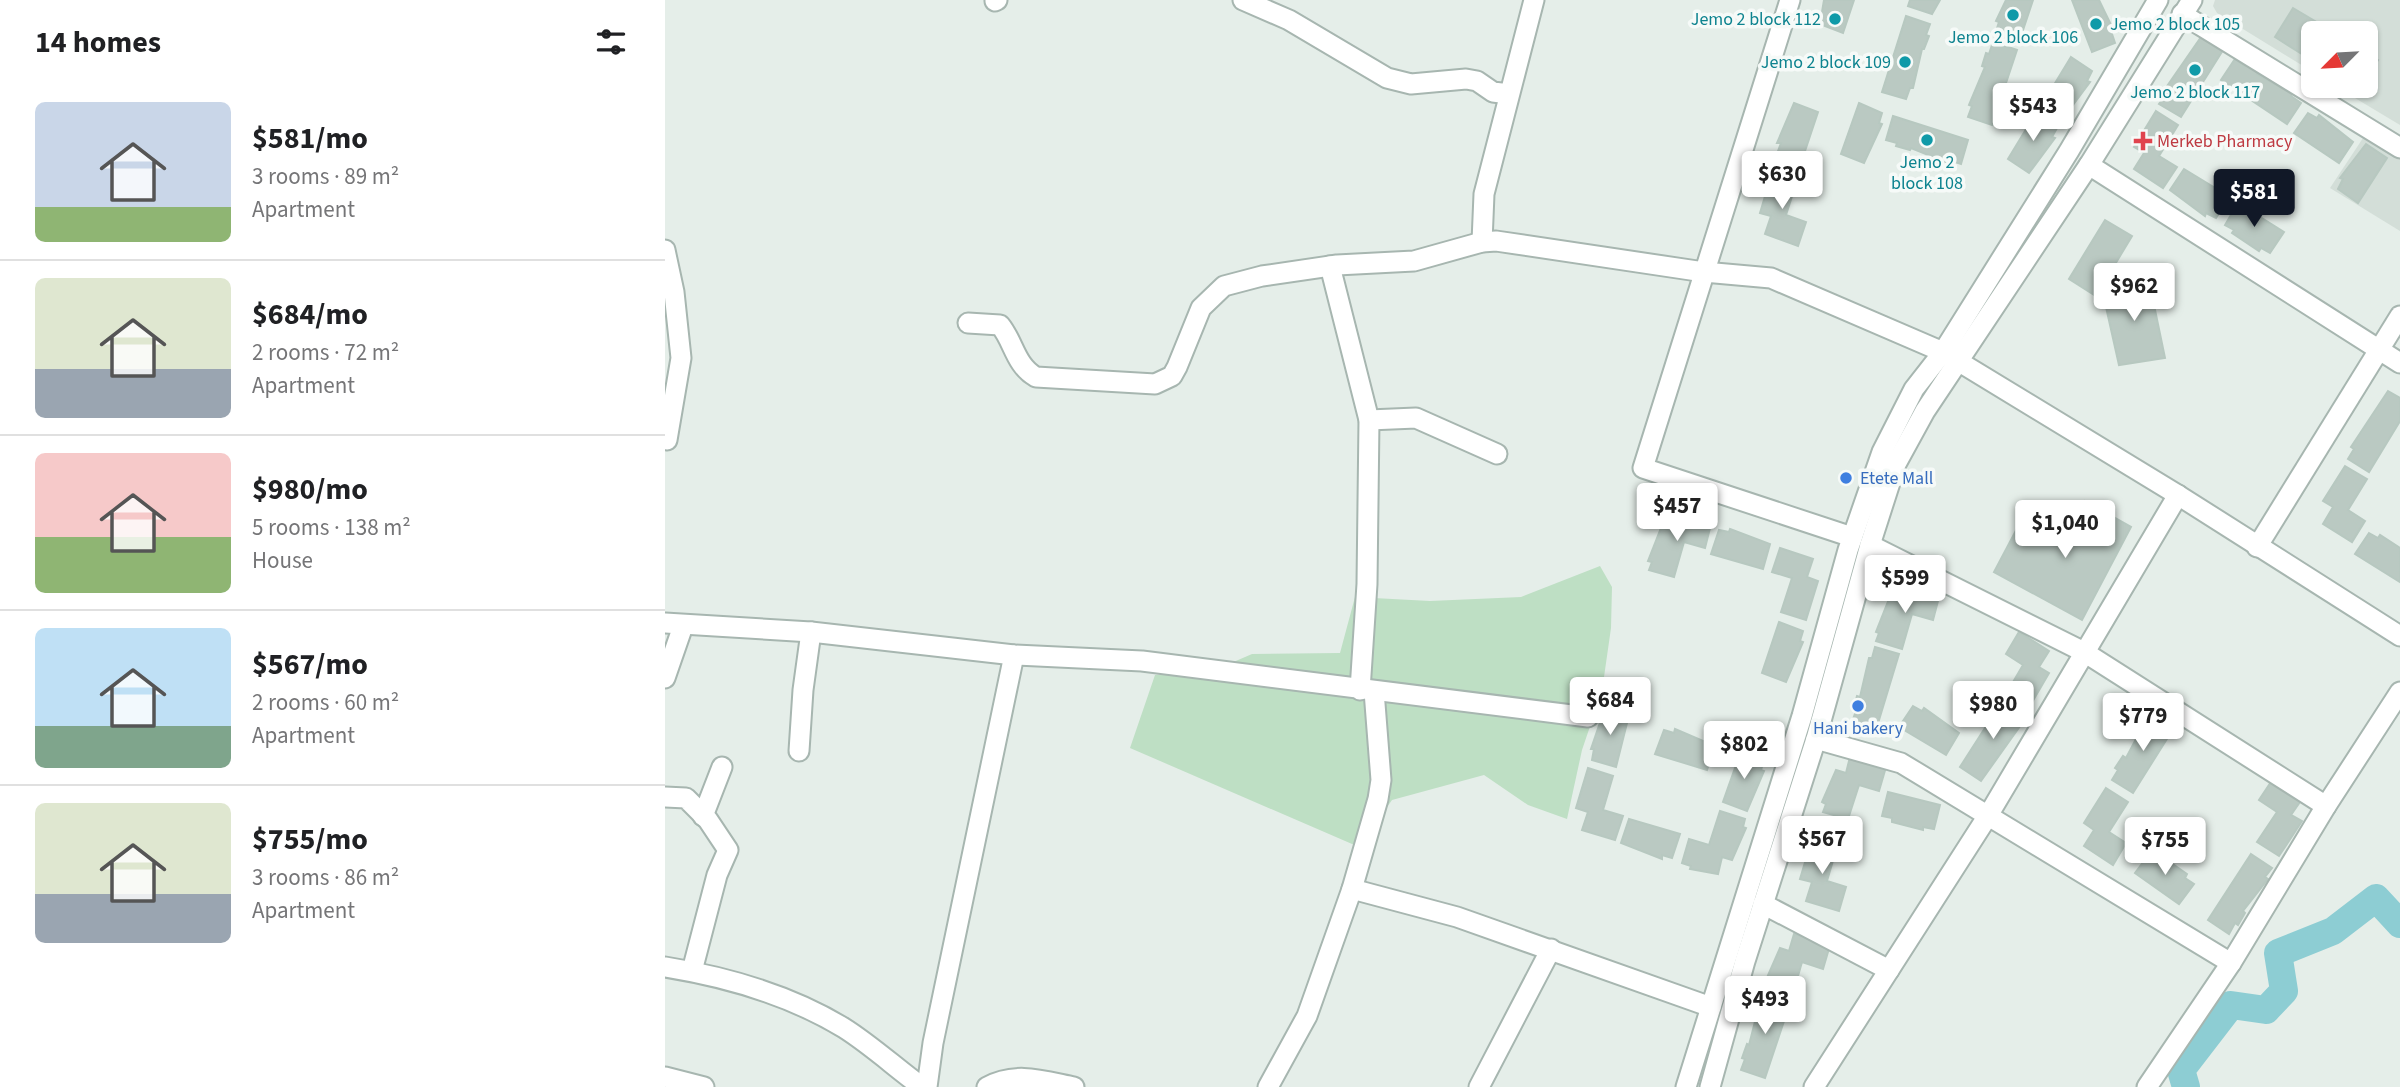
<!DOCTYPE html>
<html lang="en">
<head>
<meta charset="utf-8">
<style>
	:root { --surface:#fff; --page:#f2f2f2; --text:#202124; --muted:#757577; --line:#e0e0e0; --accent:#111827 }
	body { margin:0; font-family:"Source Sans 3",sans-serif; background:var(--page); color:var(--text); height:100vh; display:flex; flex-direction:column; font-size:26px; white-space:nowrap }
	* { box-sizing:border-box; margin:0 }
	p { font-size:23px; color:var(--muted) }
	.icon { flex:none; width:38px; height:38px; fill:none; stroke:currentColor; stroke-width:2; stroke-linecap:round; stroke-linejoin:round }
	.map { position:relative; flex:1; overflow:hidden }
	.side { display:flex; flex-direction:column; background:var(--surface); width:665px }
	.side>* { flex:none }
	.needle { width:46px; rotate:246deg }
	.buttons { position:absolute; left:1636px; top:21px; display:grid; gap:14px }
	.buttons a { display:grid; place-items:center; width:77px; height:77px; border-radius:10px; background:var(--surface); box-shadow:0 2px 5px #0004; font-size:35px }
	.price { position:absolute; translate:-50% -60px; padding:0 16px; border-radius:7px; background:#fff; color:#222; font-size:23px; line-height:46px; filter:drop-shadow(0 2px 4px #0008) }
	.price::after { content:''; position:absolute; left:50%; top:42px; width:21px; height:16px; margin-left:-10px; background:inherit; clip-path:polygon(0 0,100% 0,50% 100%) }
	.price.selected { background:var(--accent); color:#fff }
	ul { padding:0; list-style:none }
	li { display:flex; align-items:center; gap:21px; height:175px; padding:0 35px }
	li+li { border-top:2px solid var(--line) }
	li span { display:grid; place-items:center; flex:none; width:196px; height:140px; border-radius:10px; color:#555 }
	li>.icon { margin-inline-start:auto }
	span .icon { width:84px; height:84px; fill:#fffc; stroke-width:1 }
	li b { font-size:30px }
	h2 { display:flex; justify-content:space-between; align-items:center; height:84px; padding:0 35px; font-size:30px }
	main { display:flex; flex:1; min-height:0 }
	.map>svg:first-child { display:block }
	.built { fill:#d3ded8 }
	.green { fill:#bedfc4 }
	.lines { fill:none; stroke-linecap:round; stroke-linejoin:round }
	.river { stroke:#8dcdd3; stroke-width:28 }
	.building { fill:#bac9c2; stroke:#b7c8c0; stroke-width:2 }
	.minor-casing { stroke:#a7b6b0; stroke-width:23 }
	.minor { stroke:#fff; stroke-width:19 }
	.culture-dot { fill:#0f9aa8; stroke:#f6faf8; stroke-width:2.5 }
	.health-dot { fill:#e0444e; stroke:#f6faf8; stroke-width:2.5 }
	.shop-dot { fill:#3f7fe0; stroke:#f6faf8; stroke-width:2.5 }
	.labels { text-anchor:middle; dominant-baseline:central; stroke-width:7; stroke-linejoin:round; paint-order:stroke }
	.culture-label { font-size:18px; fill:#0d838f; stroke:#f6faf8 }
	.health-label { font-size:18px; fill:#be3a42; stroke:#f6faf8; text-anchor:start }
	.shop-label { font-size:18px; fill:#366cbe; stroke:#f6faf8; text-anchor:start }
</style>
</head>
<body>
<main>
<section class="side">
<h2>14 homes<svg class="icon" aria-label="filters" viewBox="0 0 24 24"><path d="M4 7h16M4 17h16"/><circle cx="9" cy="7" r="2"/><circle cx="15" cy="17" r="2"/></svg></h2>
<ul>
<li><span style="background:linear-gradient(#c9d6e8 75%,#8fb573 0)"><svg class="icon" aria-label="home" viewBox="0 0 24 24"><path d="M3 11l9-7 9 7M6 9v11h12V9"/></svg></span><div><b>$581/mo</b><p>3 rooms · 89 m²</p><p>Apartment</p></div></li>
<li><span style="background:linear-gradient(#dfe7d0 65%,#9aa5b1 0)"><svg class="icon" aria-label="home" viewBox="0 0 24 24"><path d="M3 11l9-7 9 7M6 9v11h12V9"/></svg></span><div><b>$684/mo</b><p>2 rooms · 72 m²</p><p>Apartment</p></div></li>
<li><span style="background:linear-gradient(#f6c9c9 60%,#8fb573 0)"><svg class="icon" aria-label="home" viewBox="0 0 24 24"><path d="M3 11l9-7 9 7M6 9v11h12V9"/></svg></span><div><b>$980/mo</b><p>5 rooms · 138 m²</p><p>House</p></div></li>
<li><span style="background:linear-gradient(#bfe0f5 70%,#7fa58c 0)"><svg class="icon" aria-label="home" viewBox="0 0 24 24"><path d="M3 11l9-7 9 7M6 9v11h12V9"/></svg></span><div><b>$567/mo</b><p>2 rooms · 60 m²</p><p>Apartment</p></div></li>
<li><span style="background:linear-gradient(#dfe7d0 65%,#9aa5b1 0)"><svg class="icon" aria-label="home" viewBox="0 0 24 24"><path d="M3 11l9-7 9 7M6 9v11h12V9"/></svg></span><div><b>$755/mo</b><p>3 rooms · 86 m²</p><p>Apartment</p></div></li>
</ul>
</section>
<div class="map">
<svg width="1735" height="1087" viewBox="0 0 1735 1087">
	<rect width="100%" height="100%" fill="#e5eee9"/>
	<g class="built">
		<polygon points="1550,0 1735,0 1735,125 1670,86 1701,86 1701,33 1648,33 1648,72 1552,13 1548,6"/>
		<polygon points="1702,132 1735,153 1735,231 1665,188"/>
	</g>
	<polygon class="green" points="935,566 947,587 946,628 937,691 917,750 902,819 863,805 819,775 727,800 694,847 465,748 490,675 543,673 587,654 675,653 690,597 765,601 856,597"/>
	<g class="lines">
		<polyline class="river" points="1521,1087 1516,1070 1566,1005 1601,1010 1619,991 1613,953 1668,931 1711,898 1735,924"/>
	</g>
	<g class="building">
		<polygon points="1159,0 1189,0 1178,33 1155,24"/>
		<polygon points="1245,0 1275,0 1267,14 1243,6"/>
		<polygon points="1341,0 1368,0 1354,42 1330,34 1334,22 1331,21"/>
		<polygon points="1407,0 1434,0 1449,31 1446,31 1450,43 1427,52"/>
		<polygon points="1628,8 1670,33 1648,33 1648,61 1610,37"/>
		<polygon points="1241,16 1265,24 1261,35 1264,36 1259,49 1257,49 1248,88 1245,88 1241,99 1217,92"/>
		<polygon points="1536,37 1558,50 1516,117 1494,104 1501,94 1498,92"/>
		<polygon points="1328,42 1352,50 1327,125 1303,117 1307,106 1304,105 1320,67 1317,66 1321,53 1324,54"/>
		<polygon points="1701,53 1713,60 1701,79"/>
		<polygon points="1406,57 1427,71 1422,81 1425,82 1399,117 1378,103"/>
		<polygon points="1570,59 1580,66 1582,63 1593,72 1592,74 1627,94 1626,96 1636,103 1622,124 1556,80"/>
		<polygon points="1129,103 1153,112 1136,163 1112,154 1116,143 1112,143"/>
		<polygon points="1194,103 1217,113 1214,123 1217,124 1199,163 1176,154"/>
		<polygon points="1491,111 1513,125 1494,156 1512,167 1498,188 1469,169 1479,153 1469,147"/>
		<polygon points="1371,113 1392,128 1387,137 1390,138 1364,173 1343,159"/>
		<polygon points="1643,113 1652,118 1654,115 1688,142 1674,163 1629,133"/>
		<polygon points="1228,116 1303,140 1296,164 1284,160 1283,163 1246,148 1245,150 1231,146 1232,143 1221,140"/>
		<polygon points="1701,144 1722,158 1693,203 1673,189 1678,179 1675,178"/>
		<polygon points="1519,169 1565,197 1551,218 1541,213 1540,216 1505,190"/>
		<polygon points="1107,173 1132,181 1121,215 1141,222 1133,246 1100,234 1106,216 1095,213"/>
		<polygon points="1573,203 1619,232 1605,253 1596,248 1594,251 1567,233 1569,230 1560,225"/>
		<polygon points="1440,220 1467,236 1431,296 1404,279"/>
		<polygon points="1484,281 1500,358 1454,365 1437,289"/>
		<polygon points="1723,391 1735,398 1735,421 1704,472 1683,459 1689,449 1686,447"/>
		<polygon points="1680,466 1702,479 1683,510 1700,521 1687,542 1658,524 1668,507 1658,501"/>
		<polygon points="1420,501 1466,527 1417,620 1329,572 1356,521 1394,546"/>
		<polygon points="1010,514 1023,518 1024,515 1046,524 1040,548 1019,542 1009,577 984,570 987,562 983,561 996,528 1006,531"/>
		<polygon points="1065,529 1105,544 1098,569 1046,554 1054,530 1064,532"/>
		<polygon points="1704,533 1713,538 1715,535 1735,548 1735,582 1690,554"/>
		<polygon points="1115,548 1148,559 1142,577 1153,581 1141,620 1116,612 1127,578 1107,572"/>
		<polygon points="1239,586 1252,590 1253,587 1274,597 1268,620 1247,614 1237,649 1211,641 1214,633 1211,632 1224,599 1234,603"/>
		<polygon points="1114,622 1138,631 1135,641 1138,642 1121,682 1097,673"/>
		<polygon points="1354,632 1384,651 1374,667 1384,673 1363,709 1340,696 1358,665 1341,654"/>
		<polygon points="1210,647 1234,654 1211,730 1187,722 1191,711 1188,710 1192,696 1195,697 1204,658 1207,658"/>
		<polygon points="1338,700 1359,714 1353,724 1355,726 1316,781 1295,767"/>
		<polygon points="1248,706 1257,711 1259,708 1294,733 1281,755 1234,727"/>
		<polygon points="940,708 964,715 951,767 927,760 929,749 926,749"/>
		<polygon points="1489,713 1510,726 1468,793 1447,780 1453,770 1450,768 1458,756 1461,758 1480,722 1482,723"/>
		<polygon points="1010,729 1050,746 1042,770 990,754 999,730 1009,733"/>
		<polygon points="1076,751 1099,760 1096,770 1099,771 1082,811 1058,802"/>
		<polygon points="1185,757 1221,767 1214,791 1194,785 1183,819 1158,812 1161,804 1157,802 1171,770 1181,773"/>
		<polygon points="923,768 948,776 938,810 958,816 950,840 917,830 923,812 911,808"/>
		<polygon points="1608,779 1637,799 1626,815 1637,821 1614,856 1592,842 1612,812 1594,800"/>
		<polygon points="1441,788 1463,802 1444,832 1461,843 1448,865 1419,846 1429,830 1419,823"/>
		<polygon points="1223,792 1275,805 1269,829 1258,827 1258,830 1227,822 1227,818 1217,816"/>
		<polygon points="1055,811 1080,819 1078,827 1081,828 1067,860 1057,857 1053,874 1025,869 1026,866 1017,863 1024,839 1044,845"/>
		<polygon points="964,819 1015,834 1007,858 997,855 997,859 956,843"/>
		<polygon points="1147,839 1172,847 1162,881 1181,887 1174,911 1141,901 1147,882 1135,879"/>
		<polygon points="1485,853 1494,859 1496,856 1522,874 1520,878 1529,884 1514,904 1470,873"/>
		<polygon points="1586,854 1607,868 1600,877 1603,879 1578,911 1580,913 1573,925 1570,923 1564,934 1543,920"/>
		<polygon points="1129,934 1142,938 1143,935 1165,945 1158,969 1137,962 1127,997 1102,989 1104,981 1101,980 1115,948 1124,951"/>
		<polygon points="1101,995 1125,1003 1100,1078 1076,1070 1080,1059 1077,1058 1082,1044 1084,1045 1094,1006 1097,1007"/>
	</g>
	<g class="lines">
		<g class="minor-casing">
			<g id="minor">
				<polyline points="578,0 624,20 722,78 746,84 801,79 812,81 828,92 844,94"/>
				<polyline points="1125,0 978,468 1187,537"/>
				<polyline points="330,1 332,0"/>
				<polyline points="1517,14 1735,148"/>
				<polyline points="1424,165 1735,363"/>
				<polyline points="817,242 819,194 869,0"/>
				<polyline points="0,250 9,292 16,358 2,440"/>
				<polyline points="665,266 704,420 702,584 695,690"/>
				<path d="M303,323l32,2c14,17 15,40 36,52l119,7 17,-8 5,-9 24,-59 23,-22 38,-10 75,-11 77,-4 68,-19 14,-1 208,31 67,6 172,74 235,143 222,141"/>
				<polyline points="704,420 751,418 832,454"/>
				<polyline points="1205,545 1419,652 1661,806"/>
				<polyline points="1592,547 1735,316"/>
				<polyline points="0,623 146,632 349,655 477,661 923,717"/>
				<polyline points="0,678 18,626"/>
				<polyline points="1151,739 1236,763 1566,963"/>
				<polyline points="134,751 138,690 146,632"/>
				<polyline points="0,797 21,798 43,820 63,850 52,875 27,971"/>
				<polyline points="38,816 57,767"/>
				<polyline points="687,889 792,917 1046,1007"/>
				<polyline points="1098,904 1224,970"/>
				<path d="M0,967c62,10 125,28 179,61 27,17 52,40 78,59"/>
				<polyline points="0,1077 39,1087"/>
				<polyline points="262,1087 268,1043 349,655"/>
				<path d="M322,1087c29,-16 57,-6 87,0"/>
				<polyline points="603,1087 642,1016 687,889 713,799 716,780 709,691"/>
				<polyline points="814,1087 886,949"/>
				<polyline points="1021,1087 1137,716 1183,550 1217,452 1249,389 1278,352 1404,151 1493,0"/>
				<polyline points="1045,1087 1080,961 1151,739 1205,545 1231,464 1260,411 1424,165 1527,0"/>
				<polyline points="1149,1087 1324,814 1513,495"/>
				<polyline points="1482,1087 1566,963 1661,806 1735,692"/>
			</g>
		</g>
		<use href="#minor" class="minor"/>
	</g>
	<g class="culture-dot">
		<circle cx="1348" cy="15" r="7"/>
		<circle cx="1170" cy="19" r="7"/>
		<circle cx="1431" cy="24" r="7"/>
		<circle cx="1240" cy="62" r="7"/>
		<circle cx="1530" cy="70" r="7"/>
		<circle cx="1262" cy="140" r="7"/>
	</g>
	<path class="health-dot" d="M1474.5 130.5h7v7h7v7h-7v7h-7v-7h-7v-7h7z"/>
	<g class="shop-dot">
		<circle cx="1181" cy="478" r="7"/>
		<circle cx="1193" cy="706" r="7"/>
	</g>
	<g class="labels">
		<g class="culture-label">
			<text x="1156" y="19" text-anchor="end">Jemo 2 block 112</text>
			<text x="1445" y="24" text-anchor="start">Jemo 2 block 105</text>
			<text x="1348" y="37">Jemo 2 block 106</text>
			<text x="1226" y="62" text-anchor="end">Jemo 2 block 109</text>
			<text x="1530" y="92">Jemo 2 block 117</text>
			<text x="1262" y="162">Jemo 2<tspan x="1262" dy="21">block 108</tspan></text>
		</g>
		<g class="health-label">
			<text x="1492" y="141">Merkeb Pharmacy</text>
		</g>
		<g class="shop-label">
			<text x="1195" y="478">Etete Mall</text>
			<text x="1193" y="728" text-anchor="middle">Hani bakery</text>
		</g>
	</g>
</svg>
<div class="buttons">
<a><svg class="needle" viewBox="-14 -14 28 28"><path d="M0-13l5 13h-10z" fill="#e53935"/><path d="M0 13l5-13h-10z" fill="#757577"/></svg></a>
</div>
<b class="price" style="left:1368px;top:143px">$543</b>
<b class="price" style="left:1117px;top:211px">$630</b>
<b class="price selected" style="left:1589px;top:229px">$581</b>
<b class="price" style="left:1469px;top:323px">$962</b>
<b class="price" style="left:1012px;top:543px">$457</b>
<b class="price" style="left:1400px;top:560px">$1,040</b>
<b class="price" style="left:1240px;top:615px">$599</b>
<b class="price" style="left:945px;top:737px">$684</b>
<b class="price" style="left:1328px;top:741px">$980</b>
<b class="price" style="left:1478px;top:753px">$779</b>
<b class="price" style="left:1079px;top:781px">$802</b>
<b class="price" style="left:1157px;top:876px">$567</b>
<b class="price" style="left:1500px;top:877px">$755</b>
<b class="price" style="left:1100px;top:1036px">$493</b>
</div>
</main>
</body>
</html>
